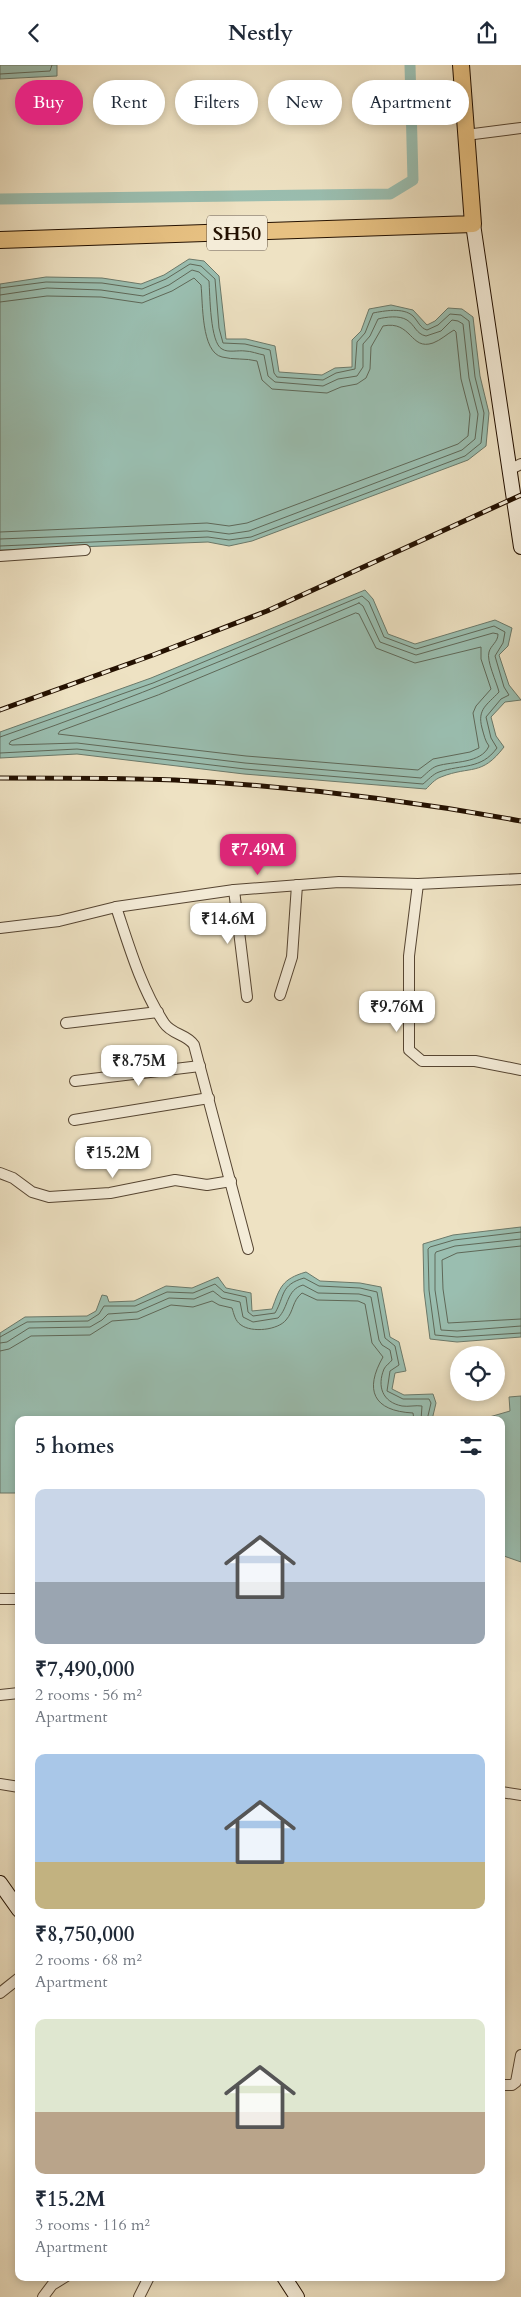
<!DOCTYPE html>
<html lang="en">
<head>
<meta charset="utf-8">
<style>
	:root { --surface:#fff; --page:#f6f6f7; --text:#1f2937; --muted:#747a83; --accent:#db2777 }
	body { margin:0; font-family:Cardo,serif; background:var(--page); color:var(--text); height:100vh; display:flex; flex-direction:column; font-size:19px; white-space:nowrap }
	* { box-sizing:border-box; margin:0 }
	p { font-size:16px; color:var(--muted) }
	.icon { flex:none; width:28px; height:28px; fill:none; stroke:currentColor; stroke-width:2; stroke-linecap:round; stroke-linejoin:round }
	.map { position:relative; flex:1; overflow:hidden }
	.drawer { position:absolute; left:15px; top:1351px; width:490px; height:865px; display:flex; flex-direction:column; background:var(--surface); border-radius:10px; box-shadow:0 2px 8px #0003 }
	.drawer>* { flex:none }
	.banner { position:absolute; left:15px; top:15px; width:491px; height:45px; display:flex; gap:10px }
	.buttons { position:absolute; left:450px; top:1281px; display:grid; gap:10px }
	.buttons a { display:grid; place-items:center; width:55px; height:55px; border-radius:50%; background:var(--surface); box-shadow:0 2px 8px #0003; font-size:25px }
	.price { position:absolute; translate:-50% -42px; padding:0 11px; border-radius:10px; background:#fff; color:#222; font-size:16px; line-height:32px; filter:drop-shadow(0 1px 2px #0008) }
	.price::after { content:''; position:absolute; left:50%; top:30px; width:15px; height:11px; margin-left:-8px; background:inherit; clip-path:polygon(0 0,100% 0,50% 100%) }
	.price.active { background:var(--accent); color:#fff }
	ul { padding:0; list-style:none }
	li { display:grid; align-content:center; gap:10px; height:265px; padding:0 20px }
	li span { display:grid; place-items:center; height:155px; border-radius:10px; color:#555 }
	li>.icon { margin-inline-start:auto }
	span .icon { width:90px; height:90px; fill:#fffc; stroke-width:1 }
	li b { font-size:21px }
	h2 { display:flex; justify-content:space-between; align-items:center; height:60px; padding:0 20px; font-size:21px }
	.pill { padding:0 18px; border-radius:22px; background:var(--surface); box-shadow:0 2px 8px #0003; font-size:18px; line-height:45px }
	.pill.active { background:var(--accent); color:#fff }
	header { display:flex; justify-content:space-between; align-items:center; height:65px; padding:0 20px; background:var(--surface); font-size:22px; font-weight:600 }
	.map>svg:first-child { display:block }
	.water { fill:#9abeb0; stroke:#6b796a }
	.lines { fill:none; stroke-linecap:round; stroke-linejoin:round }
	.shore { stroke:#5f6858; stroke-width:1 }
	.canal { stroke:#9abeb0; stroke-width:11 }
	.minor-casing { stroke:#564532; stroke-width:12 }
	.secondary-casing { stroke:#241101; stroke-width:16 }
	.primary-casing { stroke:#241101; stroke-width:18 }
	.minor { stroke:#f4ecd8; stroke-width:10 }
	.secondary { stroke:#f4ecd8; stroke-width:14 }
	.primary { stroke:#e7c182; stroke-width:16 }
	.rail-casing { stroke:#241101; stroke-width:5 }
	.rail { stroke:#f4ecd8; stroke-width:3; stroke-dasharray:9; stroke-linecap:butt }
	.labels { text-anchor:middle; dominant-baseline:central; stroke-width:4.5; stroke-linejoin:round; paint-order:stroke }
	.shield { fill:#f4ecd8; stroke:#625342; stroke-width:1 }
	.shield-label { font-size:20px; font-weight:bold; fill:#241101 }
</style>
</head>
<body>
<header><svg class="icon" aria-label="back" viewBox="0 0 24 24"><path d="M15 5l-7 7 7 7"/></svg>Nestly<svg class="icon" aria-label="share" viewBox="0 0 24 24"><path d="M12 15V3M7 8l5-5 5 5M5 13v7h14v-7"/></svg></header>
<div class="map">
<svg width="521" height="2232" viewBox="0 0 521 2232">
	<rect width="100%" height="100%" fill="#eee2c3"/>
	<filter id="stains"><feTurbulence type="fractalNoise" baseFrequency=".004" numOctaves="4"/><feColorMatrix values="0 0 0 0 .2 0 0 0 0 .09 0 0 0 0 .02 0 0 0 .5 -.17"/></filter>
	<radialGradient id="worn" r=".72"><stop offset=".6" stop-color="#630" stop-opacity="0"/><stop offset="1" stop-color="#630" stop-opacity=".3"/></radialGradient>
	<g class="water">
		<polygon points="0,0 57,0 57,11 0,14"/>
		<polygon points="189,194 204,196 219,211 226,274 246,274 275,281 279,307 322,310 335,303 352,302 352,275 361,266 369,244 391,240 413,245 427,260 435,256 448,243 462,244 473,252 480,311 489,348 486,381 468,395 252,476 229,481 208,477 0,485 0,219 46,212 102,213 141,219 164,210"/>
		<path d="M365,525l8,9 15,35 27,10 80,-24 17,8 -4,18 -9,9 10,30 12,15 -16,2 -14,15 5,19 8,11c-23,30 -33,18 -63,30 -6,2 -11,8 -15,12l-182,-15 -167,-20 -77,4v-26l151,-54z"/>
		<polygon points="521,1162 521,1272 457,1277 430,1274 424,1226 423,1179 453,1170"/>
		<path d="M306,1207l14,9 40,2 21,4 9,50 9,5 7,29 -11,2 -3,16 12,6 29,-1 3,9 -4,17h-413v73h-19v-160l25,-16 62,-1 9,-5 6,-16 5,1 2,6 25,-1 32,-15 26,2 26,-11 8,11 25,5 1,18 20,-2c8,-22 10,-30 34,-37z"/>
		<polygon points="521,1331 521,1497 501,1490 501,1355 479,1355 510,1346 509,1332"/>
	</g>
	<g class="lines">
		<g class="shore">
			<polyline points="0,9 50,6 52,0"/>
			<path d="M0,223l46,-6 56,1 40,6 24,-10 24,-15 11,2 14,13 4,49 4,15 22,1 25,6 4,23 3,4 46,3 13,-7 19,-4 2,-27 8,-9 8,-20c11,-2 30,-6 40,3 5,5 7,12 14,14l11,-5 12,-11 11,1 8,6 6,56 9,36 -3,30 -16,13 -214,81 -22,3 -21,-3 -208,9"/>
			<path d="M0,230l47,-7 54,2 42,6 26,-11 23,-15 7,2 10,9c1,14 1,62 13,68 6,4 16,1 23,2 6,0 13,3 19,4l4,21 7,6 48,4 15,-7 19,-3 6,-9v-23l7,-8 8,-17c8,-2 21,-4 29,1 8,5 9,14 19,16l15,-5 11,-11 6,1 5,3 6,54 9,36 -3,25 -13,11 -213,81 -20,3 -22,-3 -207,8"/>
			<path d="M0,237l47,-6 54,1 41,6 30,-12 22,-13 7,7c2,18 0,67 21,72 11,3 24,1 35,4l5,19 10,9 55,4 14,-6 16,-3 9,-6 4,-9 1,-22 12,-21c29,-6 27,25 50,17 8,-3 14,-9 21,-13l2,2 5,47 9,35 -2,22 -10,8 -211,79 -18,3 -22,-3 -207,9"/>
			<path d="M359,538l4,3 17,36 36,13 77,-22 5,1c0,8 -7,11 -9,18 -3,8 8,31 10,40 -12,13 -22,17 -17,36 2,7 3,13 7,18 -8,18 -36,15 -52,20 -6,2 -11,8 -16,12l-176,-15 -168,-20 -65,2 -3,-1 2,-3c118,-41 233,-89 348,-138z"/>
			<polygon points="356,548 359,549 376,583 415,598 481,582 481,594 491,624 476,641 473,648 479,683 470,687 433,694 418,705 246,691 58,669 60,666 158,630"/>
			<path d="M0,672l153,-54 209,-87 7,6 15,35 32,12 78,-23 11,6 -2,11 -8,13 9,31 5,8 -8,4 -15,18 5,21 6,10c-16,22 -35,16 -58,24 -6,2 -11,8 -16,12l-178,-15 -168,-20 -77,4"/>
			<polyline points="521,1167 454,1175 430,1182 428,1184 429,1225 435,1270 457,1272 521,1268"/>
			<polyline points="521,1174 455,1181 436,1187 435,1189 435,1225 441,1265 457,1266 521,1261"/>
			<polyline points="521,1181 457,1188 442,1195 443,1224 448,1258 521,1254"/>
			<path d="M0,1272l27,-15 61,-1 11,-7 5,-8h31l32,-14 26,1 22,-9 9,8 22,5 2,15 5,4 22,-3c10,-17 5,-28 29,-35l15,8 41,2 17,4 8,46 10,8 4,19 -9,6 -3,20 16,8h26l2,4 -4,17"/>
			<path d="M0,1278l7,-1 22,-14 61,-1 12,-7 6,-6 29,-2 32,-14 25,1 19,-8 9,7 18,4 3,15 10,5 25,-4c11,-11 8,-28 25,-33l15,8 41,1 12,3 8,43 3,5 8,5 2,10c-2,3 -6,5 -8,9 -7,17 -2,33 18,37 6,1 14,-1 20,0l-1,14"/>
			<path d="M0,1286l9,-2 22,-13 59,-1 22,-14 26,-2 33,-14 22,2 19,-6 7,4 13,3c2,6 3,13 9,17 11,8 37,5 45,-5 8,-9 6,-19 16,-27l15,7 41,1 7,3 7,39 11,14c-19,33 -10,54 30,56l1,7"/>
		</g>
		<polyline class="canal" points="0,134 390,129 413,115 410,0"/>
		<g class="minor-casing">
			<g id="minor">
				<polyline points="466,70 521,63"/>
				<polyline points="511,404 521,399"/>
				<polyline points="0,491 85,485"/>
				<polyline points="418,819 409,891 409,985 422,996 475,996 521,1005"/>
				<polyline points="234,825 247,932"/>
				<path d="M116,842c13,39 25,81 48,116 8,12 23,11 30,22l54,204"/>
				<polyline points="0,863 59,856 116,842 234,825 339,817 418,819 521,814"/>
				<polyline points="280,930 292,892 297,820"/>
				<polyline points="66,958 158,947"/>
				<polyline points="75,1016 200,1001"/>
				<polyline points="74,1055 209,1033"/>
				<polyline points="0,1108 13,1113 32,1127 49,1132 110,1128 175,1115 207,1120 231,1116"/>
				<polyline points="0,1534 19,1534"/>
				<polyline points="0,1630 19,1628"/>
				<polyline points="0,1719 19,1722"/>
				<polyline points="501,1727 521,1730"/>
				<polyline points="0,1928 19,1913"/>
				<polyline points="501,2020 512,2020 516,2017 521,1990"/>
				<polyline points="43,2232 52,2220 65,2212"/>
				<polyline points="139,2232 149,2212"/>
			</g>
		</g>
		<g class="secondary-casing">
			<g id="secondary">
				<polyline points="473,159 521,482"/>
				<polyline points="0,1818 19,1845"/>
				<polyline points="284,2212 297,2232"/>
			</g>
		</g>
		<g class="primary-casing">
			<polyline id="primary" points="0,175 473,159 461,0"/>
		</g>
		<use href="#minor" class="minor"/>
		<use href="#secondary" class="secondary"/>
		<use href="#primary" class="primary"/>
		<g class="rail-casing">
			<g id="rail">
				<polyline points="0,645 153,590 267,546 521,430"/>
				<path d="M0,713c58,0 116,0 175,2 116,6 232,20 346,41"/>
			</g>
		</g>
		<use href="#rail" class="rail"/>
	</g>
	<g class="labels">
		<rect class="shield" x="207" y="150.5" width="60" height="35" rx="4"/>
		<g class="shield-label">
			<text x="237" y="168">SH50</text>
		</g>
	</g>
	<rect width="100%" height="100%" filter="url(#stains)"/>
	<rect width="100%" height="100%" fill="url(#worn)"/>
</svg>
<div class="buttons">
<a><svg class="icon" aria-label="locate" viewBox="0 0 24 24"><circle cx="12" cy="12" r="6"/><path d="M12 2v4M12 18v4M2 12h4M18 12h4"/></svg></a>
</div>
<b class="price active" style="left:258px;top:811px">₹7.49M</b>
<b class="price" style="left:228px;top:880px">₹14.6M</b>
<b class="price" style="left:397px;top:968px">₹9.76M</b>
<b class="price" style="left:139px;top:1022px">₹8.75M</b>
<b class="price" style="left:113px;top:1114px">₹15.2M</b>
<div class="banner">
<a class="pill active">Buy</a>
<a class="pill">Rent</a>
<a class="pill">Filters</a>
<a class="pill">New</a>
<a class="pill">Apartment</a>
</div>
<section class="drawer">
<h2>5 homes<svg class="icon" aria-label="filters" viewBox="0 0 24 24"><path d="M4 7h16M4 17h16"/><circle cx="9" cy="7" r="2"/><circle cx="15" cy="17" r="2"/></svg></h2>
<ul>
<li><span style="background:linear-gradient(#c9d6e8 60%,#9aa5b1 0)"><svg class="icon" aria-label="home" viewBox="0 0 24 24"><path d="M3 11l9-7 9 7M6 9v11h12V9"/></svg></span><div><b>₹7,490,000</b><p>2 rooms · 56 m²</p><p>Apartment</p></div></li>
<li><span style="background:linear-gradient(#a9c7e8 70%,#c2b280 0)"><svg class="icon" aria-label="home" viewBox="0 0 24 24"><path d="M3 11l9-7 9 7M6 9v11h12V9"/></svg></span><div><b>₹8,750,000</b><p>2 rooms · 68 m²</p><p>Apartment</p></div></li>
<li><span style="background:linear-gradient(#dfe7d0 60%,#b9a48a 0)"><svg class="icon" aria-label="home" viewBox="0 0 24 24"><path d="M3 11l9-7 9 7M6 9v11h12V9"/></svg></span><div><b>₹15.2M</b><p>3 rooms · 116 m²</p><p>Apartment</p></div></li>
</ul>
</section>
</div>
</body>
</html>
